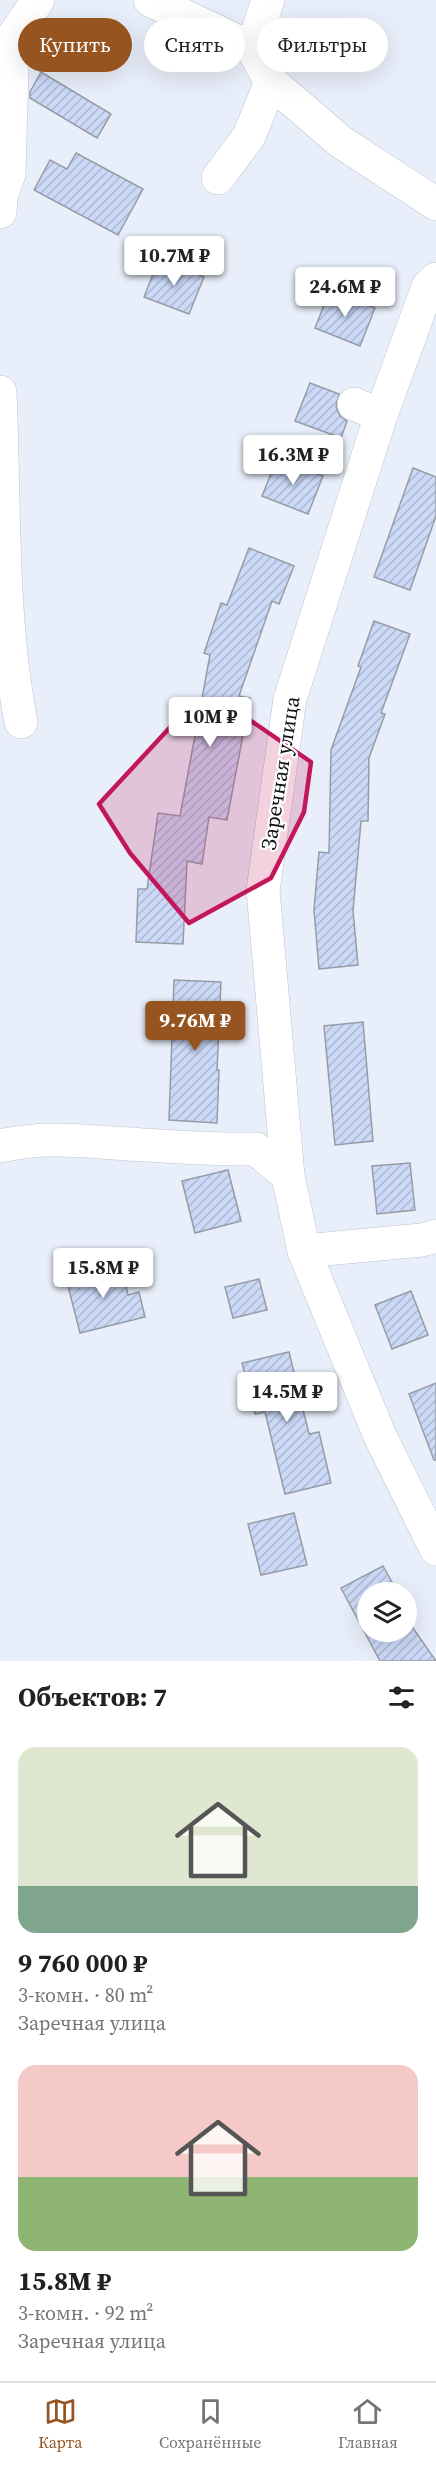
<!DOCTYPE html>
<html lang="ru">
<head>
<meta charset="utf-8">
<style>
	:root { --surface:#fff; --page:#f6f6f6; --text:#202124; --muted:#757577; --line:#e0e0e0; --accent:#955420 }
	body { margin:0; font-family:"Source Serif 4",serif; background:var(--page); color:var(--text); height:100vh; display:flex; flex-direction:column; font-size:22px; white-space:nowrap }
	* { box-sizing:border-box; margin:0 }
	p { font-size:20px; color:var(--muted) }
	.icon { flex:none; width:33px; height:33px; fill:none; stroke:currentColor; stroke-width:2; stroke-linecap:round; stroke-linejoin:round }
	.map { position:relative; height:1661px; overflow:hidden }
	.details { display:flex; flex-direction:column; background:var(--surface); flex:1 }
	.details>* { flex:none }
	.guide { position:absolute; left:18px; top:18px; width:400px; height:54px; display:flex; gap:12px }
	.buttons { position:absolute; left:357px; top:1582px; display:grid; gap:12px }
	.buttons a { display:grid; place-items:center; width:60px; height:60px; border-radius:50%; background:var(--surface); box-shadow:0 6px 24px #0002; font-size:30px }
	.price { position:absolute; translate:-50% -51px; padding:0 14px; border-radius:6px; background:#fff; color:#222; font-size:20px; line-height:39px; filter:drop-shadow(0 2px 3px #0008) }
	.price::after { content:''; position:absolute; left:50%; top:36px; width:18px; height:14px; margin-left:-9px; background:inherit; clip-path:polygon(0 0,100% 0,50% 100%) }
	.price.current { background:var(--accent); color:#fff }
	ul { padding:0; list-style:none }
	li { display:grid; align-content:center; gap:12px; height:318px; padding:0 18px }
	li span { display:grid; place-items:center; height:186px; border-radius:18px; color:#555 }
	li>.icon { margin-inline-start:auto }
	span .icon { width:108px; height:108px; fill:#fffc; stroke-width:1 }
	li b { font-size:26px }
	h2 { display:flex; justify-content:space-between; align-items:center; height:72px; padding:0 18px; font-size:26px }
	.pill { padding:0 21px; border-radius:27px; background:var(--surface); box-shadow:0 6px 24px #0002; font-size:21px; line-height:54px }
	.pill.current { background:var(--accent); color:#fff }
	.tabs { display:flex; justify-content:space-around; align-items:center; height:84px; border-top:2px solid var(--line); background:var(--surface); font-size:16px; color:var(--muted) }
	.tabs a { display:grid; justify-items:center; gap:3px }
	.tabs .current { color:var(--accent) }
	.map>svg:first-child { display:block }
	.building { fill:url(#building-hatch); stroke:#969ca6; stroke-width:1.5 }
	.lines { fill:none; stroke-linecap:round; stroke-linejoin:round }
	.minor-casing { stroke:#bdc3ce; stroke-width:34 }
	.minor { stroke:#fff; stroke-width:33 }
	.marked { fill:#c2185b; fill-opacity:0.2; stroke:#c2185b; stroke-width:4.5; stroke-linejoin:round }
	.labels { text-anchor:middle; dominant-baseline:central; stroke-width:4.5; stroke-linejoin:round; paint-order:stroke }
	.street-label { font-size:21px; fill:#0f1115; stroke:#fff }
</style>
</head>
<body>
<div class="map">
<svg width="436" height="1661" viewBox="0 0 436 1661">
	<defs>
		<pattern id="building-hatch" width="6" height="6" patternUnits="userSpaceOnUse" patternTransform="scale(1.5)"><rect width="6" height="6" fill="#cbd9f7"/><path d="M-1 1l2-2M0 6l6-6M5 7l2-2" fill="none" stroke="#adb9d3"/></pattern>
	</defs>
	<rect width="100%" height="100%" fill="#e9effa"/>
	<g class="building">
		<polygon points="41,72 111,114 97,138 30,98 30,92"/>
		<polygon points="76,153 143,189 118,235 34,190 50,160 67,169"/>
		<polygon points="159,259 204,277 189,314 144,297"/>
		<polygon points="330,290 375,308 360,346 315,328"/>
		<polygon points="310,383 339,394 336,407 340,416 347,421 341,438 295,421"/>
		<polygon points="277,459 323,476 308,514 262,496"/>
		<polygon points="413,468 436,477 436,516 410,590 374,577"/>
		<polygon points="249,548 294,566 279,604 272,601 239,696 250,698 227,820 209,817 202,864 187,861 183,944 136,942 138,889 147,889 158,813 180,816 210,655 204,653 221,603 227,605"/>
		<polygon points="374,621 410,634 381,713 385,714 369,758 368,821 361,821 353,911 358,965 319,969 314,910 319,852 329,853 331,750 361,667 358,666"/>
		<polygon points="174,980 221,982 217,1070 219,1070 217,1123 169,1120"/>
		<polygon points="363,1022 373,1141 335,1145 324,1026"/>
		<polygon points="410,1163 415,1210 377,1214 372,1166"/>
		<polygon points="228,1170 241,1221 195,1233 182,1181"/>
		<polygon points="121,1264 128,1295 139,1292 145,1317 80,1333 66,1278"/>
		<polygon points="259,1279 267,1310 233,1318 225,1287"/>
		<polygon points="411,1291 428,1335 392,1349 375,1305"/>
		<polygon points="289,1352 309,1434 319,1432 331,1483 285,1494 265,1412 255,1414 242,1363"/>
		<polygon points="436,1383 436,1460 434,1460 409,1394"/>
		<polygon points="294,1513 307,1565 261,1575 248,1524"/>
		<polygon points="383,1566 398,1593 368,1593 368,1632 406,1632 406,1618 436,1661 380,1661 341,1588"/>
	</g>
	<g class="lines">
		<g class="minor-casing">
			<g id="minor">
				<polyline points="150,0 252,48 271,82 341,142 436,204"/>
				<polyline points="252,48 268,0"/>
				<polyline points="218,178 249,136 271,82"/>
				<polyline points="0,212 1,196 9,174 13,37 38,0"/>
				<polyline points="436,279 428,287 381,415 290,699 263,890 288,1176 304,1251 380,1436 436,1549"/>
				<path d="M0,392c5,110 0,221 21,330"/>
				<polyline points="354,404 381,415"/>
				<path d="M0,1146c38,-9 75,-6 114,-3 48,3 95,7 142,6l32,27"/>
				<polyline points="304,1251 422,1240 436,1236"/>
			</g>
		</g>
		<use href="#minor" class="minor"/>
	</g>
	<path class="marked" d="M244,716l67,46 -7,50 -33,66 -82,45 -59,-70 -31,-49 76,-82z"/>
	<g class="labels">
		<g class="street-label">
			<text transform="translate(280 773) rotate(-81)">Заречная улица</text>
		</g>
	</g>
</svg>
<div class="buttons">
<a><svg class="icon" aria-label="layers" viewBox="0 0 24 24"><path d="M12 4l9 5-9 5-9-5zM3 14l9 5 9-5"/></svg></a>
</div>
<b class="price" style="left:174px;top:287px">10.7M ₽</b>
<b class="price" style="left:345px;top:318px">24.6M ₽</b>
<b class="price" style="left:293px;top:486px">16.3M ₽</b>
<b class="price" style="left:210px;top:748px">10M ₽</b>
<b class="price current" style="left:195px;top:1052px">9.76M ₽</b>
<b class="price" style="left:103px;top:1299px">15.8M ₽</b>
<b class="price" style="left:287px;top:1423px">14.5M ₽</b>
<div class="guide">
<a class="pill current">Купить</a>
<a class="pill">Снять</a>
<a class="pill">Фильтры</a>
</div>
</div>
<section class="details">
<h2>Объектов: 7<svg class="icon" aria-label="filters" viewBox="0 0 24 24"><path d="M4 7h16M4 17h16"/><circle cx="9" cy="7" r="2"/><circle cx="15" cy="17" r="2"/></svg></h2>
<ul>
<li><span style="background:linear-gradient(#dfe7d0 75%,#7fa58c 0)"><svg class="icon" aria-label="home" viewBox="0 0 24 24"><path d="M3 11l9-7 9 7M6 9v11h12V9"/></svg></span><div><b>9 760 000 ₽</b><p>3-комн. · 80 m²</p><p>Заречная улица</p></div></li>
<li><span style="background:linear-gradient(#f6c9c9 60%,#8fb573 0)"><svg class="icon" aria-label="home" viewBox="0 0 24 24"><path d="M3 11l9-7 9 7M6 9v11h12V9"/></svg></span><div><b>15.8M ₽</b><p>3-комн. · 92 m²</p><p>Заречная улица</p></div></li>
</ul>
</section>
<nav class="tabs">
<a class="current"><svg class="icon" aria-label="map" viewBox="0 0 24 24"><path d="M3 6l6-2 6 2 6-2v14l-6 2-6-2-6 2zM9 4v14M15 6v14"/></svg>Карта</a>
<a><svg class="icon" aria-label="saved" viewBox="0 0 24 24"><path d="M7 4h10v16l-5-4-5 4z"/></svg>Сохранённые</a>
<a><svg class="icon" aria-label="home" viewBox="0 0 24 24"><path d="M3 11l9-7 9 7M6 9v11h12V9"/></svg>Главная</a>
</nav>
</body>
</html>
